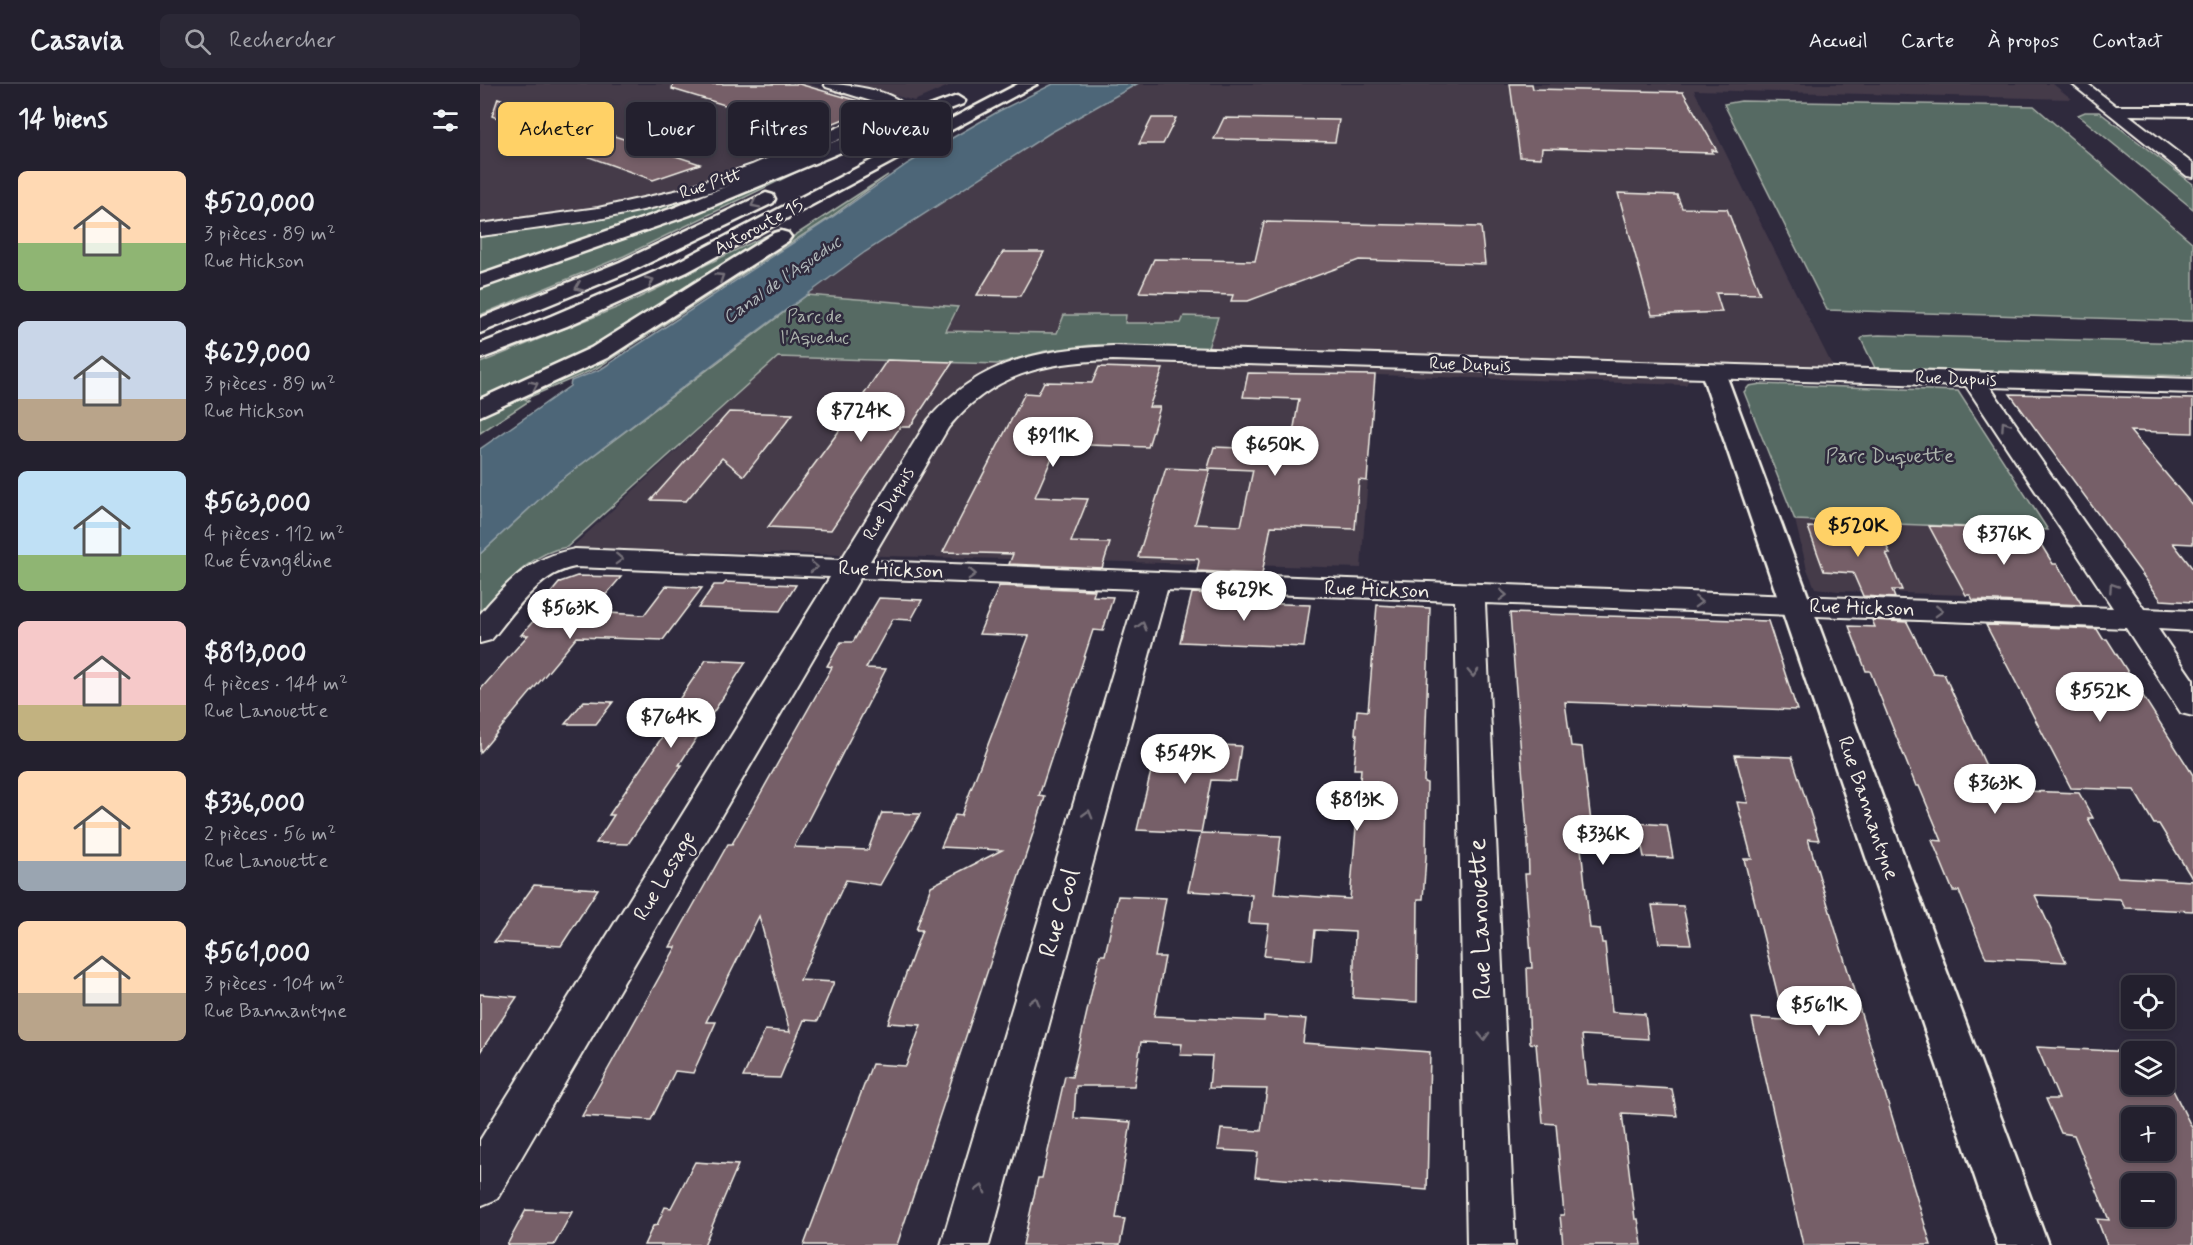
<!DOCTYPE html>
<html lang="fr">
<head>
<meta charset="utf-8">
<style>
	:root { --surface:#23202e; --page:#2b2836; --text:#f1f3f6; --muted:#a3a3aa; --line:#403e4a; --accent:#ffd166 }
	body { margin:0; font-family:Mynerve,sans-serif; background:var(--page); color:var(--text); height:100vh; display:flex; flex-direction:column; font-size:22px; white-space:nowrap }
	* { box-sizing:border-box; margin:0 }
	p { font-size:20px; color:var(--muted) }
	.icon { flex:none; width:33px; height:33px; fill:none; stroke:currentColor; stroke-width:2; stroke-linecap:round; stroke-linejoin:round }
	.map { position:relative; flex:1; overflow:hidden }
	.side { display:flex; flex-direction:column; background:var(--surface); width:480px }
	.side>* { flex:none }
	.guide { position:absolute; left:18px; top:18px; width:570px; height:54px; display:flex; gap:12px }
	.buttons { position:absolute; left:1641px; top:891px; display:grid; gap:12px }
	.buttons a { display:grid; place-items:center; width:54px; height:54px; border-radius:9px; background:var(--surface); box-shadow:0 3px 9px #0003,0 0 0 2px var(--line); font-size:30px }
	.price { position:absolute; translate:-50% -51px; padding:0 14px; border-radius:21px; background:#fff; color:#222; font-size:20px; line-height:39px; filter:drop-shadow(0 2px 3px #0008) }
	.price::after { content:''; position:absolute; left:50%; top:36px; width:18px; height:14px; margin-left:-9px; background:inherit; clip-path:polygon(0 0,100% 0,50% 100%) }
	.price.current { background:var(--accent); color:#111 }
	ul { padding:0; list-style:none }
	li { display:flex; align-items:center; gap:18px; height:150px; padding:0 18px }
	li span { display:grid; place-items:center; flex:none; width:168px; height:120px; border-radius:9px; color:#555 }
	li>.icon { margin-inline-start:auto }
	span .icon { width:72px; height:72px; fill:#fffc; stroke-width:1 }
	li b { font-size:26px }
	h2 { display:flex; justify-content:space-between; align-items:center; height:72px; padding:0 18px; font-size:26px }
	.tag { padding:0 21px; border-radius:9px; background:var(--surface); box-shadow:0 3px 9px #0003,0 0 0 2px var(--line); font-size:21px; line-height:54px }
	.tag.current { background:var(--accent); color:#111 }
	header { display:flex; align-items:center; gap:36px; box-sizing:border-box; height:84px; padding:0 30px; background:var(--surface); border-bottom:2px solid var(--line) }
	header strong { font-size:28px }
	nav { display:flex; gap:33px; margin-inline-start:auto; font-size:21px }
	.search { width:420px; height:54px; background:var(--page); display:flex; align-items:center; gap:15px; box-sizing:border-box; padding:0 21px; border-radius:9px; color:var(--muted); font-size:22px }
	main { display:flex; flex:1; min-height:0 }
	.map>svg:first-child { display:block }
	.built { fill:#443a4a }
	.green { fill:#576a64; stroke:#a6aea6; stroke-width:1.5 }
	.water { fill:#4d6678; stroke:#909ea5; stroke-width:1.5 }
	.building { fill:#765e67; stroke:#f4f1e8; stroke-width:1.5; fill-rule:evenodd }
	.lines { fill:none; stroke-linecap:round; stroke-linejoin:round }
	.street-casing { stroke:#f4f1e8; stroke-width:4 }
	.secondary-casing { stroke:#f4f1e8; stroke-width:5 }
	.highway-casing { stroke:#f4f1e8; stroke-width:5 }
	.street { fill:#2f2a3d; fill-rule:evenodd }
	.secondary { fill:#2f2a3d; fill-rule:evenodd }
	.highway { fill:#2f2a3d; fill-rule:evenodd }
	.oneway { stroke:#747079 }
	.labels { text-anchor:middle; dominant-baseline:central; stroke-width:5; stroke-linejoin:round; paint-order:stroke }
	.far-street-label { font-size:18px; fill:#f4f1e8; stroke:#2f2a3d }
	.far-water-label { font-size:18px; font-style:italic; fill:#b1b9bb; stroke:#2f2a3d }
	.far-park-label { font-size:18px; fill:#adb4ad; stroke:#2f2a3d }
	.park-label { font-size:21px; fill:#adb4ad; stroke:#2f2a3d }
	.street-label { font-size:21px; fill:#f4f1e8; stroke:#2f2a3d }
	.near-street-label { font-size:26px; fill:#f4f1e8; stroke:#2f2a3d }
</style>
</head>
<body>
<header>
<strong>Casavia</strong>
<div class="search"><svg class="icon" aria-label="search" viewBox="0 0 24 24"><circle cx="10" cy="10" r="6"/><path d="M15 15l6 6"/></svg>Rechercher</div>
<nav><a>Accueil</a><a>Carte</a><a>À propos</a><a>Contact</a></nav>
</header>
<main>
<section class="side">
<h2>14 biens<svg class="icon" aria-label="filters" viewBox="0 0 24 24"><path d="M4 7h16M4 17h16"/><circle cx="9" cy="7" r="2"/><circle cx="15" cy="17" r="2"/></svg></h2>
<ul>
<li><span style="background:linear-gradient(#ffd9b3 60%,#8fb573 0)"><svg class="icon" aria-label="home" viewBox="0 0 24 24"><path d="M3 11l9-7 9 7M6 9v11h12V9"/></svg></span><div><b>$520,000</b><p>3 pièces · 89 m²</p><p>Rue Hickson</p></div></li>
<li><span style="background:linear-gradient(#c9d6e8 65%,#b9a48a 0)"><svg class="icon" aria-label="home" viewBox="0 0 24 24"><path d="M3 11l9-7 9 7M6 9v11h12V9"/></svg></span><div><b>$629,000</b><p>3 pièces · 89 m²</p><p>Rue Hickson</p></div></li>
<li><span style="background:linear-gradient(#bfe0f5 70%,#8fb573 0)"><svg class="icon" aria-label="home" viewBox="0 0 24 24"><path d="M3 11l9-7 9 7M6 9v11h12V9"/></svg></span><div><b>$563,000</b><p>4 pièces · 112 m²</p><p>Rue Évangéline</p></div></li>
<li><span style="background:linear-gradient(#f6c9c9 70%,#c2b280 0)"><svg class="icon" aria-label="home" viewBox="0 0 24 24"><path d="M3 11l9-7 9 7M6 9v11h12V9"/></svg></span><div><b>$813,000</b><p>4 pièces · 144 m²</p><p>Rue Lanouette</p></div></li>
<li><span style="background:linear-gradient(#ffd9b3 75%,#9aa5b1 0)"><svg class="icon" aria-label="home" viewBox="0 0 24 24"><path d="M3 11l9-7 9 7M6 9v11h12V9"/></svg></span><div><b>$336,000</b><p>2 pièces · 56 m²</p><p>Rue Lanouette</p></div></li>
<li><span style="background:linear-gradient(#ffd9b3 60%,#b9a48a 0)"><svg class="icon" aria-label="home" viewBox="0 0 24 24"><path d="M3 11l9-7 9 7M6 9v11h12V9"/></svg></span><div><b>$561,000</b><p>3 pièces · 104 m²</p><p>Rue Bannantyne</p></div></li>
</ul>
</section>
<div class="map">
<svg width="1713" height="1161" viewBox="0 0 1713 1161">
	<rect width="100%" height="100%" fill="#2f2a3d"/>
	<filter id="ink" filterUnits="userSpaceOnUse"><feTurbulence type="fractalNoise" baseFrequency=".0167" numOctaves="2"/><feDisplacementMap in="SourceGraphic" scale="12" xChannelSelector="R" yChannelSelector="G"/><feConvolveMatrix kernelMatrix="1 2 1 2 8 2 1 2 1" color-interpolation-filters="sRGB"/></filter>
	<g filter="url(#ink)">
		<g class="built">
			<polygon points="0,0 328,0 398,21 299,67 215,100 127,122 0,140"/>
			<polygon points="374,0 473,0 434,17"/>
			<polygon points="657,0 1573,0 1592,15 1214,6 1355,287 1234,288 1208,297 1206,301 896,291 881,484 91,464 298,273 517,279 544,271 594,263 728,264 738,233 702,239 644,239 646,232 577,249 465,247 480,223 327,211 385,168 486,101 604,29"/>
			<polygon points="1315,436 1450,442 1486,511 1358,507 1335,504 1327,485"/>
		</g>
		<g class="green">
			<polygon points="1261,17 1554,22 1713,159 1713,237 1347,226 1244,20"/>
			<polygon points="426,27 428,28 252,103 0,192 0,151 221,110 282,89"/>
			<polygon points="1605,28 1619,28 1713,100 1713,125 1598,31"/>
			<polygon points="319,84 323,85 144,172 0,231 0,204 185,140"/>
			<polygon points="408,91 348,135 117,284 45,315 49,317 0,349 0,330 277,176"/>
			<polygon points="289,150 295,151 124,259 0,318 0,279 146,220"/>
			<path d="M327,211l151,12 -12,24 111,2 7,-18h62l-1,8h56l3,-7 34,1 -10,31 -116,-3 -47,6 -48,13 -219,-7 -211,190c-39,6 -61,39 -87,67v-60l78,-72z"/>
			<polygon points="1399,251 1713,259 1713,292 1395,284 1381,255 1385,252"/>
			<polygon points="1281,300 1478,307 1568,446 1315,436 1264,308 1269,302"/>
		</g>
		<polygon class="water" points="573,0 657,0 570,49 385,168 253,265 78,398 0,470 0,365 90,302 91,297 121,285 351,134 427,80 519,27"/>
		<g class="building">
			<polygon points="193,0 319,0 396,22 319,53 294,36 192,5"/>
			<polygon points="1030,0 1052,0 1053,5 1203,8 1237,67 1232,66 1233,69 1062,64 1061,74 1040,73"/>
			<polygon points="18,14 220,80 173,96 48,51 57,48 12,32"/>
			<polygon points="672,34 696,34 683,60 659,60"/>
			<polygon points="744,34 859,36 855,58 734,55"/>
			<polygon points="1138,109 1197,111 1202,124 1247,125 1280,210 1236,209 1242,228 1172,231"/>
			<polygon points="784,138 1001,143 1005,180 879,176 768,217 751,217 753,211 659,208 674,175 775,177"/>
			<polygon points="523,168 564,168 540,212 497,211"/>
			<polygon points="407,276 473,278 430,343 420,343 351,446 288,443 362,343"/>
			<polygon points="619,283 683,285 669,323 680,323 668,363 578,360 555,413 608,415 591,458 630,459 622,484 529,480 533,470 463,468 545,309 558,310 564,298 612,299"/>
			<polygon points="768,289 895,291 887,397 879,396 875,445 791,442 782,490 717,487 719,477 718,475 658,473 686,384 730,386 715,440 761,442 773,386 728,384 734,363 810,366 819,315 763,313"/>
			<polygon points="1530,310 1713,315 1713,349 1650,347 1713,422 1713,460 1693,459 1713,485 1713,518 1681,516"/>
			<polygon points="249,328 313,330 264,392 242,374 206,417 171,416"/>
			<polygon points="1449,442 1552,446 1573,480 1577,480 1602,521 1493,516 1490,511 1486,511"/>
			<polygon points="1328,443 1400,447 1410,470 1406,469 1422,506 1412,506 1415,514 1383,512 1373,489 1344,487"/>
			<polygon points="97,492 141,493 111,528 164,531 186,502 222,504 183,556 97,553 0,669 0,606 48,551 41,551 72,516 65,516 80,498"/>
			<polygon points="246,498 316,501 300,527 218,524 234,501 243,501"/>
			<polygon points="519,502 615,506 613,512 633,513 623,547 613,546 559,712 565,713 417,1161 324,1161 392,980 426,982 441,941 408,939 442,846 436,846 451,802 522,766 461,763 475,731 481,732 549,552 499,550"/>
			<polygon points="712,509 778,512 777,519 830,521 824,563 700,558"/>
			<polygon points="399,514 442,516 431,536 413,535 386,584 406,585 314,763 388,766 402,729 440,730 400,801 366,796 320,896 354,898 338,937 324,936 300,994 263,993 285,946 310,948 279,832 226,938 236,938 213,989 195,987 171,1036 102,1032 196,863 190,863 248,760 252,760 352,583 347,582 361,558 373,558"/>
			<polygon points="897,521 950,524 944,698 947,699 946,773 943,815 938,815 937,918 873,914 875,848 835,846 832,876 784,872 789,840 769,839 772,811 708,807 721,749 801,752 794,810 870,815 881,685 874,685 877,650 875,650 877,626 888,627"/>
			<polygon points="1030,529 1288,537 1317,626 1085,618 1091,662 1102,663 1111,738 1098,738 1110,844 1120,845 1122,859 1125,859 1132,928 1165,930 1168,955 1102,951 1107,1000 1192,1005 1197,1032 1142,1029 1155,1135 1158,1135 1162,1161 1083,1161 1080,1131 1084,1131 1076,1040 1063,1039 1056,960 1050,959 1047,884 1052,884 1045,790 1049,790 1048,760"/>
			<polygon points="1392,536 1427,538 1453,589 1464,590 1517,706 1599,709 1613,734 1608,734 1638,793 1713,797 1713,827 1645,824 1640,815 1555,811 1586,878 1506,874 1479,807 1473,807 1452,756 1462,757 1439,702 1436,702 1390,587 1386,587 1369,542 1395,543"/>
			<polygon points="1506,541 1617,545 1623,555 1627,555 1713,691 1713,796 1679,740 1674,740 1654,706 1591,704"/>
			<polygon points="226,576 266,578 199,681 202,681 148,760 116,759 134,731 129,731 189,643 181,642"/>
			<polygon points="104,617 133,618 116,640 85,640"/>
			<polygon points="678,658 761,662 756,697 731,696 721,749 657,746"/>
			<polygon points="1255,671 1312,673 1339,756 1328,755 1451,1161 1323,1161 1272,934 1304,936 1264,775 1272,775 1257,718 1268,719"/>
			<polygon points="1157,739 1187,741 1193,774 1164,773"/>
			<polygon points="54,801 118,805 81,862 14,858"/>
			<polygon points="638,812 686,814 675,873 685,873 674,932 784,937 784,932 826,935 823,959 950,968 947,1106 775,1093 778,1068 738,1066 741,1045 781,1047 787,1005 729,1004 732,972 700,971 702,960 661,958 654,1002 596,1002 594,1034 651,1038 636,1134 645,1135 640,1161 543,1161 558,1094 562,1094 585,992 592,993 620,871 625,871"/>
			<polygon points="1172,821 1203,822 1211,860 1179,859"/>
			<polygon points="0,910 37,913 0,968"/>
			<path d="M1557,963l95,5v32h32l1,-10 28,56v115h-86l-10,-26 12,1 -35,-85 -13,-2 -15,-34h13zM1652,1034h32v32h-32zM1652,1100h32v32h-32z"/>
			<polygon points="215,1078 258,1081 224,1161 164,1161 173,1142 177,1141 185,1123 191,1124"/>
			<polygon points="46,1126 92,1128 74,1161 27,1161"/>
		</g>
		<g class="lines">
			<g class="street-casing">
				<g id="street">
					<path d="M344,0c21,0 67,5 81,22l-12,9c-57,25 -113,53 -172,73 -78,27 -160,38 -241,48v-12l118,-16 81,-18 73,-25 135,-59 -61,-19z"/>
					<polygon points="1592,0 1608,0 1636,22 1713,22 1713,32 1649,31 1713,80 1713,93 1707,92"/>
					<path d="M633,262l1080,33v14l-203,-6 154,222 49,2v20l-35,-2 35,51v36l-12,-3 -55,-85 -641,-25 30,642h-48l-12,-644 -288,-11 -178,655h-48l197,-656 -278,-11 -363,621 -17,7v-66l350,-563 -255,-10c-37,6 -61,46 -84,73l-11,3v-29c29,-34 49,-56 95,-65l266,11 87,-140c50,-59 111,-71 185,-74zM633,276l853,26 147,222 -1243,-47 78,-133c44,-55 97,-66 165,-68z"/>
				</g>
			</g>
			<g class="secondary-casing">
				<polygon id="secondary" points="1233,281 1241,283 1245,288 1568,1161 1518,1161 1221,288 1225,283"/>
			</g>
			<g class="highway-casing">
				<g id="highway">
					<polygon points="538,0 557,0 207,188 87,242 0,275 0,260 71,232 193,180"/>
					<polygon points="477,12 485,17 483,20 385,58 210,131 0,204 0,191 196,123 373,50"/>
					<polygon points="286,109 293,111 295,115 293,119 154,186 0,249 0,234 140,178"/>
					<polygon points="301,147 308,149 311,153 308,157 127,274 0,332 0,315 111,264 294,149"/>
				</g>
			</g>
			<use href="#street" class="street"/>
			<use href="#secondary" class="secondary"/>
			<use href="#highway" class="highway"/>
		</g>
		<defs><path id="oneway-chevron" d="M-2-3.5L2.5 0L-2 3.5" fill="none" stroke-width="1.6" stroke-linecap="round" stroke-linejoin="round" transform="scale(1.5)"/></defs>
		<g class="oneway">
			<use href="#oneway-chevron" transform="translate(275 120) rotate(153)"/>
			<use href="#oneway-chevron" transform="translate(240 193) rotate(-33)"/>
			<use href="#oneway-chevron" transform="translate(170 197) rotate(-25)"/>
			<use href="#oneway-chevron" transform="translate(99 203) rotate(157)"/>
			<use href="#oneway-chevron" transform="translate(54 301) rotate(-25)"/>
			<use href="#oneway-chevron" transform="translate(1525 341) rotate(-124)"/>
			<use href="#oneway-chevron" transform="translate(139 475) rotate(2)"/>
			<use href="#oneway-chevron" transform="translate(334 483) rotate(2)"/>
			<use href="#oneway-chevron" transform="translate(492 490) rotate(2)"/>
			<use href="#oneway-chevron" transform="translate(1633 503) rotate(-124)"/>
			<use href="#oneway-chevron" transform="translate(1023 511) rotate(2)"/>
			<use href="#oneway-chevron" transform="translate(1218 518) rotate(2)"/>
			<use href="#oneway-chevron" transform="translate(1459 527) rotate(2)"/>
			<use href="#oneway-chevron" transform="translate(662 542) rotate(-74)"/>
			<use href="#oneway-chevron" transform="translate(993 589) rotate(88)"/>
			<use href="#oneway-chevron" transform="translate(608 730) rotate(-74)"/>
			<use href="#oneway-chevron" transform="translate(555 917) rotate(-74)"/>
			<use href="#oneway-chevron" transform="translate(1004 952) rotate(88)"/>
			<use href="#oneway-chevron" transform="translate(501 1105) rotate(-74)"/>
		</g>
	</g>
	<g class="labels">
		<g class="far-street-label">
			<text transform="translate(231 100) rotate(-18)">Rue Pitt</text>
			<text transform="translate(279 143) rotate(-28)">Autoroute 15</text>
			<text transform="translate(990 281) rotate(2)">Rue Dupuis</text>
			<text transform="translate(1476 295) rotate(2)">Rue Dupuis</text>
			<text transform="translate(409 420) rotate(-59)">Rue Dupuis</text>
		</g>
		<g class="far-water-label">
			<text transform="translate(302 196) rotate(-35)">Canal de l'Aqueduc</text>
		</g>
		<g class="far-park-label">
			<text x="335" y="233">Parc de<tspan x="335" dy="21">l'Aqueduc</tspan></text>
		</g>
		<g class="park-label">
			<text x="1410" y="372">Parc Duquette</text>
		</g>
		<g class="street-label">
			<text transform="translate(411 486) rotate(2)">Rue Hickson</text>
			<text transform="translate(897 506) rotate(2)">Rue Hickson</text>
			<text transform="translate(1382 524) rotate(2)">Rue Hickson</text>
			<text transform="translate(1388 724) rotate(71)">Rue Bannantyne</text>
			<text transform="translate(185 792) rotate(-59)">Rue Lesage</text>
		</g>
		<g class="near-street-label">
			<text transform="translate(580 829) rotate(-74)">Rue Cool</text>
			<text transform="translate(1001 835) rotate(-92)">Rue Lanouette</text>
		</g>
	</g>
</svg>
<div class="buttons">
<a><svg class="icon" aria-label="locate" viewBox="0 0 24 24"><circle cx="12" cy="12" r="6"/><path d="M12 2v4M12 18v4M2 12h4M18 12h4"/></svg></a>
<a><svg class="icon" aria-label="layers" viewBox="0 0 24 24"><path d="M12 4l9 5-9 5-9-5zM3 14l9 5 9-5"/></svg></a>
<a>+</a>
<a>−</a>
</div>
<b class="price" style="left:381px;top:359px">$724K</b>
<b class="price" style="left:573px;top:384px">$911K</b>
<b class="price" style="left:795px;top:393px">$650K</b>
<b class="price current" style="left:1378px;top:474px">$520K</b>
<b class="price" style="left:1524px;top:482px">$376K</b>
<b class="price" style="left:764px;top:538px">$629K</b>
<b class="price" style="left:90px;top:556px">$563K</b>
<b class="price" style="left:1620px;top:639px">$552K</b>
<b class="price" style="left:191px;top:665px">$764K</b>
<b class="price" style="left:705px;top:701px">$549K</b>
<b class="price" style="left:1515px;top:731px">$363K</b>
<b class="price" style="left:877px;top:748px">$813K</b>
<b class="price" style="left:1123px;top:782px">$336K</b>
<b class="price" style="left:1339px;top:953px">$561K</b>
<div class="guide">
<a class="tag current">Acheter</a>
<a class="tag">Louer</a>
<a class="tag">Filtres</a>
<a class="tag">Nouveau</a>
</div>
</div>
</main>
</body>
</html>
